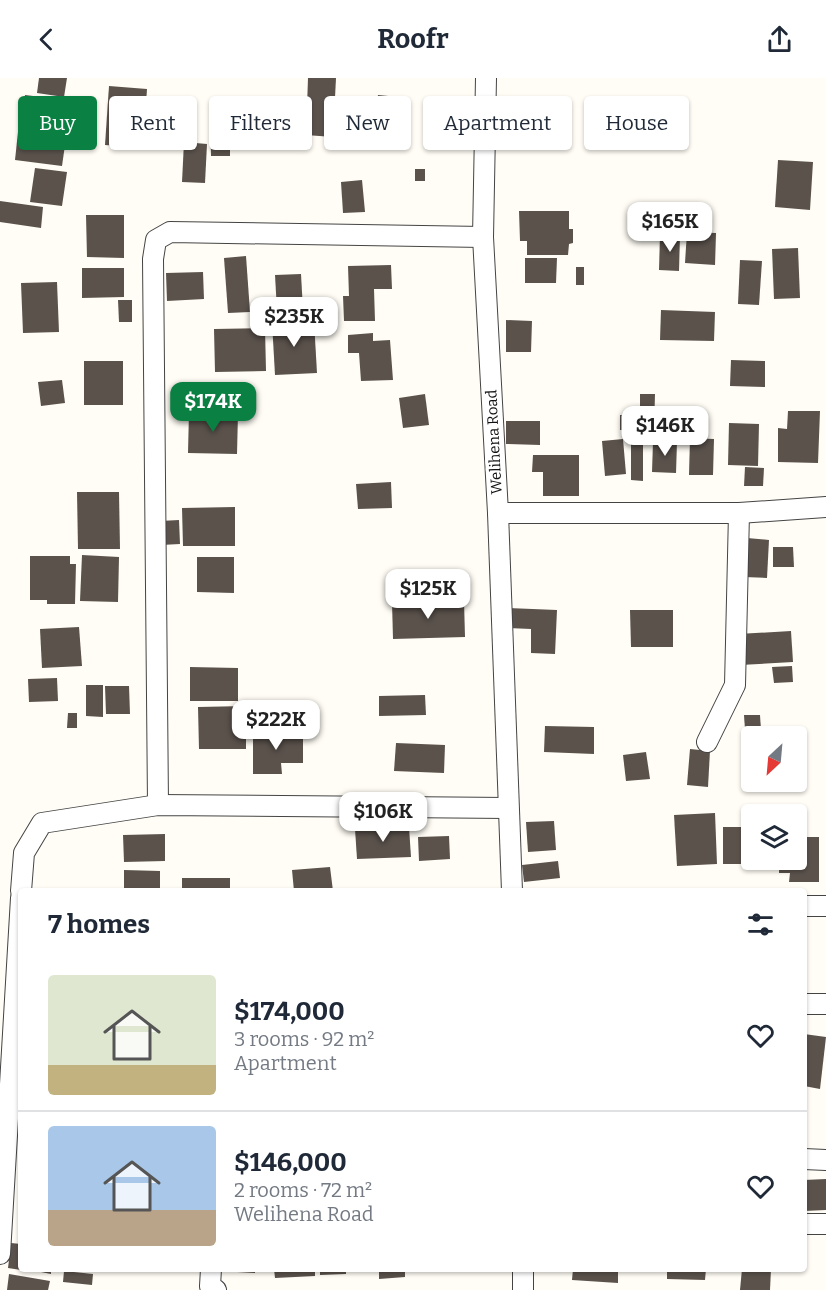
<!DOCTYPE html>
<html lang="en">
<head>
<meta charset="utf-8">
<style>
	:root { --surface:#fff; --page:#f2f2f3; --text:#1f2937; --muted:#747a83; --line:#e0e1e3; --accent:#0b8043 }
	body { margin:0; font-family:Bitter,serif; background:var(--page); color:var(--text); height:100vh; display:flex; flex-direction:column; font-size:22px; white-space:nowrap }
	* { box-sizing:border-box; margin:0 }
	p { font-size:20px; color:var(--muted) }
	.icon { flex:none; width:33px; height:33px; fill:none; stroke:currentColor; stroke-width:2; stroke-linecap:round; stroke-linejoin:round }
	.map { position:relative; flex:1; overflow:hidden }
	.drawer { position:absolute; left:18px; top:810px; width:789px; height:384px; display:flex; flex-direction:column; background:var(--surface); border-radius:6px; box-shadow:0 2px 4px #0004 }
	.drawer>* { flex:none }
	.guide { position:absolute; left:18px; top:18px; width:790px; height:54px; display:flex; gap:12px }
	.needle { width:39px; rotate:206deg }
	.fabs { position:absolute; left:741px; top:648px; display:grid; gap:12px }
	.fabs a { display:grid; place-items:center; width:66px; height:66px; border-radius:6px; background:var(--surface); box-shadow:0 2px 4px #0004; font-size:30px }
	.price { position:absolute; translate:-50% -51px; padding:0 14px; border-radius:12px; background:#fff; color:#222; font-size:20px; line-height:39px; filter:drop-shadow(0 2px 3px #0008) }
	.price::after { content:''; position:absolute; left:50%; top:36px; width:18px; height:14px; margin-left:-9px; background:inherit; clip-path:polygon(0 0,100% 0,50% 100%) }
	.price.selected { background:var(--accent); color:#fff }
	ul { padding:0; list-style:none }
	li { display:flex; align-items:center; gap:18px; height:150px; padding:0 30px }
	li+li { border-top:2px solid var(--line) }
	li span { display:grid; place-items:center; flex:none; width:168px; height:120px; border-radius:6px; color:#555 }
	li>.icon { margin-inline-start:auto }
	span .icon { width:72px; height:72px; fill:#fffc; stroke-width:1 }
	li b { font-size:26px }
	h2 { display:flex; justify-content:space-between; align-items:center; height:72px; padding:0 30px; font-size:26px }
	.chip { padding:0 21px; border-radius:6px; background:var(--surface); box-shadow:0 2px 4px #0004; font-size:21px; line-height:54px }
	.chip.selected { background:var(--accent); color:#fff }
	header { display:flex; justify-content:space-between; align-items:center; height:78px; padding:0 30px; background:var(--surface); font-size:27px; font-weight:700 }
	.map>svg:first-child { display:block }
	.building { fill:#5b524c }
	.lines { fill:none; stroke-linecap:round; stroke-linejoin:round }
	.minor-casing { stroke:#444; stroke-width:22 }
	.minor { stroke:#fff; stroke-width:20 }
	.labels { text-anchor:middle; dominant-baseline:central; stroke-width:6; stroke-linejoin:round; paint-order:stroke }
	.street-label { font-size:15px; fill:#111; stroke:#fff }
</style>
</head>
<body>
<header><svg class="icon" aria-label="back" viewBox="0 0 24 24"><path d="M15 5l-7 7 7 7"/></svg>Roofr<svg class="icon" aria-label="share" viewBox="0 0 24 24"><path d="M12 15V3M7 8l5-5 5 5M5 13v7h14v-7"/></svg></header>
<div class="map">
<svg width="826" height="1212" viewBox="0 0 826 1212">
	<rect width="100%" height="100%" fill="#fffdf5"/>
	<g class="building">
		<polygon points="39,0 67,0 64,19 37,15"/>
		<polygon points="308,0 336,0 333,59 306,57"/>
		<polygon points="109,8 147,11 143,70 105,67"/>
		<polygon points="25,17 74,23 71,55 21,49"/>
		<polygon points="378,17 409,20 404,67 373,63"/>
		<polygon points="246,31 247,46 254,46 255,71 230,72 230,78 211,78 210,32"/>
		<polygon points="18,54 66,60 62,88 15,82"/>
		<polygon points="184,64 207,66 205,105 182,104"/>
		<polygon points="778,82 813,84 810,132 775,129"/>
		<polygon points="35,90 67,94 62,128 30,124"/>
		<rect x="415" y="91" width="10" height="12"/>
		<polygon points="362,102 365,134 343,135 341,104"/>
		<polygon points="0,123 43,129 41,150 0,144"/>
		<polygon points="519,133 569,133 569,151 573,151 573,165 569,166 568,177 527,177 527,163 520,163"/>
		<polygon points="86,137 124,137 124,180 87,179"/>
		<polygon points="687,154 716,155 715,187 685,185"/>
		<polygon points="660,157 680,157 679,193 659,192"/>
		<polygon points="798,170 800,220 774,221 772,171"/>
		<polygon points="246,178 250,234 228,235 224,180"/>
		<polygon points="525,180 557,180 556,205 525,205"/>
		<polygon points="740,182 762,183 759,227 738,226"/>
		<polygon points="391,187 392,211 374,211 375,243 344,243 343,218 349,218 348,188"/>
		<rect x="576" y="189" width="8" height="18"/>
		<polygon points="82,190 124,190 124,219 82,220"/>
		<polygon points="203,194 204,221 167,223 166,195"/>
		<polygon points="301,196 303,232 277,233 275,197"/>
		<polygon points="57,204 59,254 23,255 21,205"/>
		<polygon points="118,222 132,222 132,244 119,244"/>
		<polygon points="661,232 715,234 714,263 660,262"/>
		<polygon points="506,242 532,243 531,274 506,274"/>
		<polygon points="314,243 317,295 275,297 272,244"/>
		<polygon points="265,250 266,293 215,294 214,251"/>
		<polygon points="373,255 373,263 390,262 393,302 361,303 359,275 348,275 348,257"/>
		<polygon points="731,282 765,283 765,309 730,308"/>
		<rect x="84" y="283" width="39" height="44"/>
		<polygon points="62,302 65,325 41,328 38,304"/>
		<polygon points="425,316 429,347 403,350 399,320"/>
		<polygon points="640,316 655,316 654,353 620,352 620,337 640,337"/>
		<polygon points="788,333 820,333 818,385 778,384 778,350 787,351"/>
		<polygon points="189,334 238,335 237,376 188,375"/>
		<polygon points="506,343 540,343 540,367 506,366"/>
		<polygon points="729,345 759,346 758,388 728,387"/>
		<polygon points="631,360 643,361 643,403 631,402"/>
		<polygon points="690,360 714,361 713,397 689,397"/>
		<polygon points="623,361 626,396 605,398 602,363"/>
		<polygon points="653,364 677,364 676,395 652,394"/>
		<polygon points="533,377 579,377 579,418 543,418 543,394 532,394"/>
		<polygon points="745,389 764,390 763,408 744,408"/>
		<polygon points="391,404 392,430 358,431 356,406"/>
		<polygon points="77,414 119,414 120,471 78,471"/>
		<polygon points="235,429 235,468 183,468 182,430"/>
		<polygon points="179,442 180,466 161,467 160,443"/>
		<polygon points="747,460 769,462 767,500 744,499"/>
		<polygon points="773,469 793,469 794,489 773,489"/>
		<polygon points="82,477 119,479 118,524 80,523"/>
		<polygon points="30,478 70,478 70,486 76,486 75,526 47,526 47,522 30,522"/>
		<polygon points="197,479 234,479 234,515 197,514"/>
		<polygon points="464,523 465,559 393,561 392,524"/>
		<polygon points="506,530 557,532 555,576 531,575 531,551 505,550"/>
		<polygon points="630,532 673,532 673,569 631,569"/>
		<polygon points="79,549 82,588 42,590 40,551"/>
		<polygon points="791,553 793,584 740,587 738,556"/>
		<polygon points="792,588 793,604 774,605 772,589"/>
		<polygon points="190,589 238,590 238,623 190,623"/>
		<polygon points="57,600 58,623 29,624 28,601"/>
		<polygon points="86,607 103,607 103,639 86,638"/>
		<polygon points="105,608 129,608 130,636 106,636"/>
		<polygon points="425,617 426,637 379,638 379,618"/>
		<polygon points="246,628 246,671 199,671 198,629"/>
		<polygon points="68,635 77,635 77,650 67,650"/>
		<polygon points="744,637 760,637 761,652 745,652"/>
		<polygon points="545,648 594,649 594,676 544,674"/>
		<polygon points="253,654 303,654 303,685 281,685 282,696 253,696"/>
		<polygon points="746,654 778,654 778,658 752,658 752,675 745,675"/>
		<polygon points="396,665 445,667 444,695 394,693"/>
		<polygon points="690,671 710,673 708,709 687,707"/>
		<polygon points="646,674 650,701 626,703 623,677"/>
		<polygon points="715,735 717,786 677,788 674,737"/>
		<polygon points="554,743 556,772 528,774 526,744"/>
		<polygon points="409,749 411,779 357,781 355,751"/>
		<polygon points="723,749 752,749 752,782 772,782 772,786 723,786"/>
		<polygon points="165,756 165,783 124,784 123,757"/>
		<polygon points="449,758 450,781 419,783 418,759"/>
		<polygon points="796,759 819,759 819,804 789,804 790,795 779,795 779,784 790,784 790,782 796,782"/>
		<polygon points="558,783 560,800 524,804 522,787"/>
		<polygon points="330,789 333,813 294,813 292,792"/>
		<polygon points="124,792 160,793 160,813 124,813"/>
		<rect x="182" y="800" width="48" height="13"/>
		<polygon points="804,956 826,959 820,1011 804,1008"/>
		<polygon points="826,1101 826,1132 804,1133 804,1102"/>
		<polygon points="11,1165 21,1166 21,1192 8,1190"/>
		<polygon points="26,1191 51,1191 51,1196"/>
		<polygon points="219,1191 255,1191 255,1195 219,1193"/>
		<polygon points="274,1191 315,1191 315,1198 275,1200"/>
		<polygon points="320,1191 346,1191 346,1196 320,1197"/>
		<polygon points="379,1191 405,1191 405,1199 379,1201"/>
		<polygon points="573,1191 618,1191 618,1205 572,1202"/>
		<polygon points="667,1191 706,1191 705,1202 667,1201"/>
		<polygon points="742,1191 771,1191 770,1212 740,1212"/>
		<polygon points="64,1193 93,1196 92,1207 63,1204"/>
		<polygon points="9,1196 50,1203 48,1212 7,1212"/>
	</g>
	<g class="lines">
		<g class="minor-casing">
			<g id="minor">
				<polyline points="486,0 483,159 498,435 739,435 826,429"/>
				<polyline points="498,435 512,813"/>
				<polyline points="707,664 735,607 739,435"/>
				<polyline points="158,727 153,181 156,162 170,154 483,159"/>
				<polyline points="21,813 24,775 42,745 158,727 508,730"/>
				<polyline points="804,828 826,828"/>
				<polyline points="804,926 826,926"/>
				<polyline points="804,1081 826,1082"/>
				<polyline points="804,1146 826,1146"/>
				<polyline points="0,1176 21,820"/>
				<polyline points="211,1191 210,1208 216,1212"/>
				<polyline points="523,1191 523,1212"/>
			</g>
		</g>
		<use href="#minor" class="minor"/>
	</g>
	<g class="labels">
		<g class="street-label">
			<text transform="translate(494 364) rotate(-93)">Welihena Road</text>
		</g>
	</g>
</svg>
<div class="fabs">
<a><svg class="needle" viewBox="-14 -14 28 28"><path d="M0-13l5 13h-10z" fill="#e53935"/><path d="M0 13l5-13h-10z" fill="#747a83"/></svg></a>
<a><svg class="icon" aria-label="layers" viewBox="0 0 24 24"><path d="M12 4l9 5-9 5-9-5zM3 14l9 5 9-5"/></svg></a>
</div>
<b class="price" style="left:670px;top:175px">$165K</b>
<b class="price" style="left:294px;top:270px">$235K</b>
<b class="price selected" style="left:213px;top:355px">$174K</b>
<b class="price" style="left:665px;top:379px">$146K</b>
<b class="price" style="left:428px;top:542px">$125K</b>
<b class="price" style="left:276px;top:673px">$222K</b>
<b class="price" style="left:383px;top:765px">$106K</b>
<div class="guide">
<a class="chip selected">Buy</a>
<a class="chip">Rent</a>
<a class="chip">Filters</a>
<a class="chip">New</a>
<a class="chip">Apartment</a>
<a class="chip">House</a>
</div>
<section class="drawer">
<h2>7 homes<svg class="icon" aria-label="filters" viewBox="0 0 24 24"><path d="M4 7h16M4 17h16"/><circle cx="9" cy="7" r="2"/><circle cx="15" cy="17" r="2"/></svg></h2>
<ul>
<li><span style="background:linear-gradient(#dfe7d0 75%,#c2b280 0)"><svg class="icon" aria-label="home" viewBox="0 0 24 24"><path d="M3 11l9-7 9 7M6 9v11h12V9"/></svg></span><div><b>$174,000</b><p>3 rooms · 92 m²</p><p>Apartment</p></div><svg class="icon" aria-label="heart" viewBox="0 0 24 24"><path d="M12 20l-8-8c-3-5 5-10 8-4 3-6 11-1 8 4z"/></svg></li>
<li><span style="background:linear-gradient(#a9c7e8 70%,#b9a48a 0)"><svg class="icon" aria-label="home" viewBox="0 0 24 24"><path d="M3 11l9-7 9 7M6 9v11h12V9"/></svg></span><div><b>$146,000</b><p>2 rooms · 72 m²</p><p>Welihena Road</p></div><svg class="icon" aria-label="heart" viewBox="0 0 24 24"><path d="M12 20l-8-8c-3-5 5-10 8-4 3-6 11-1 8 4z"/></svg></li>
</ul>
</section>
</div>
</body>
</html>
